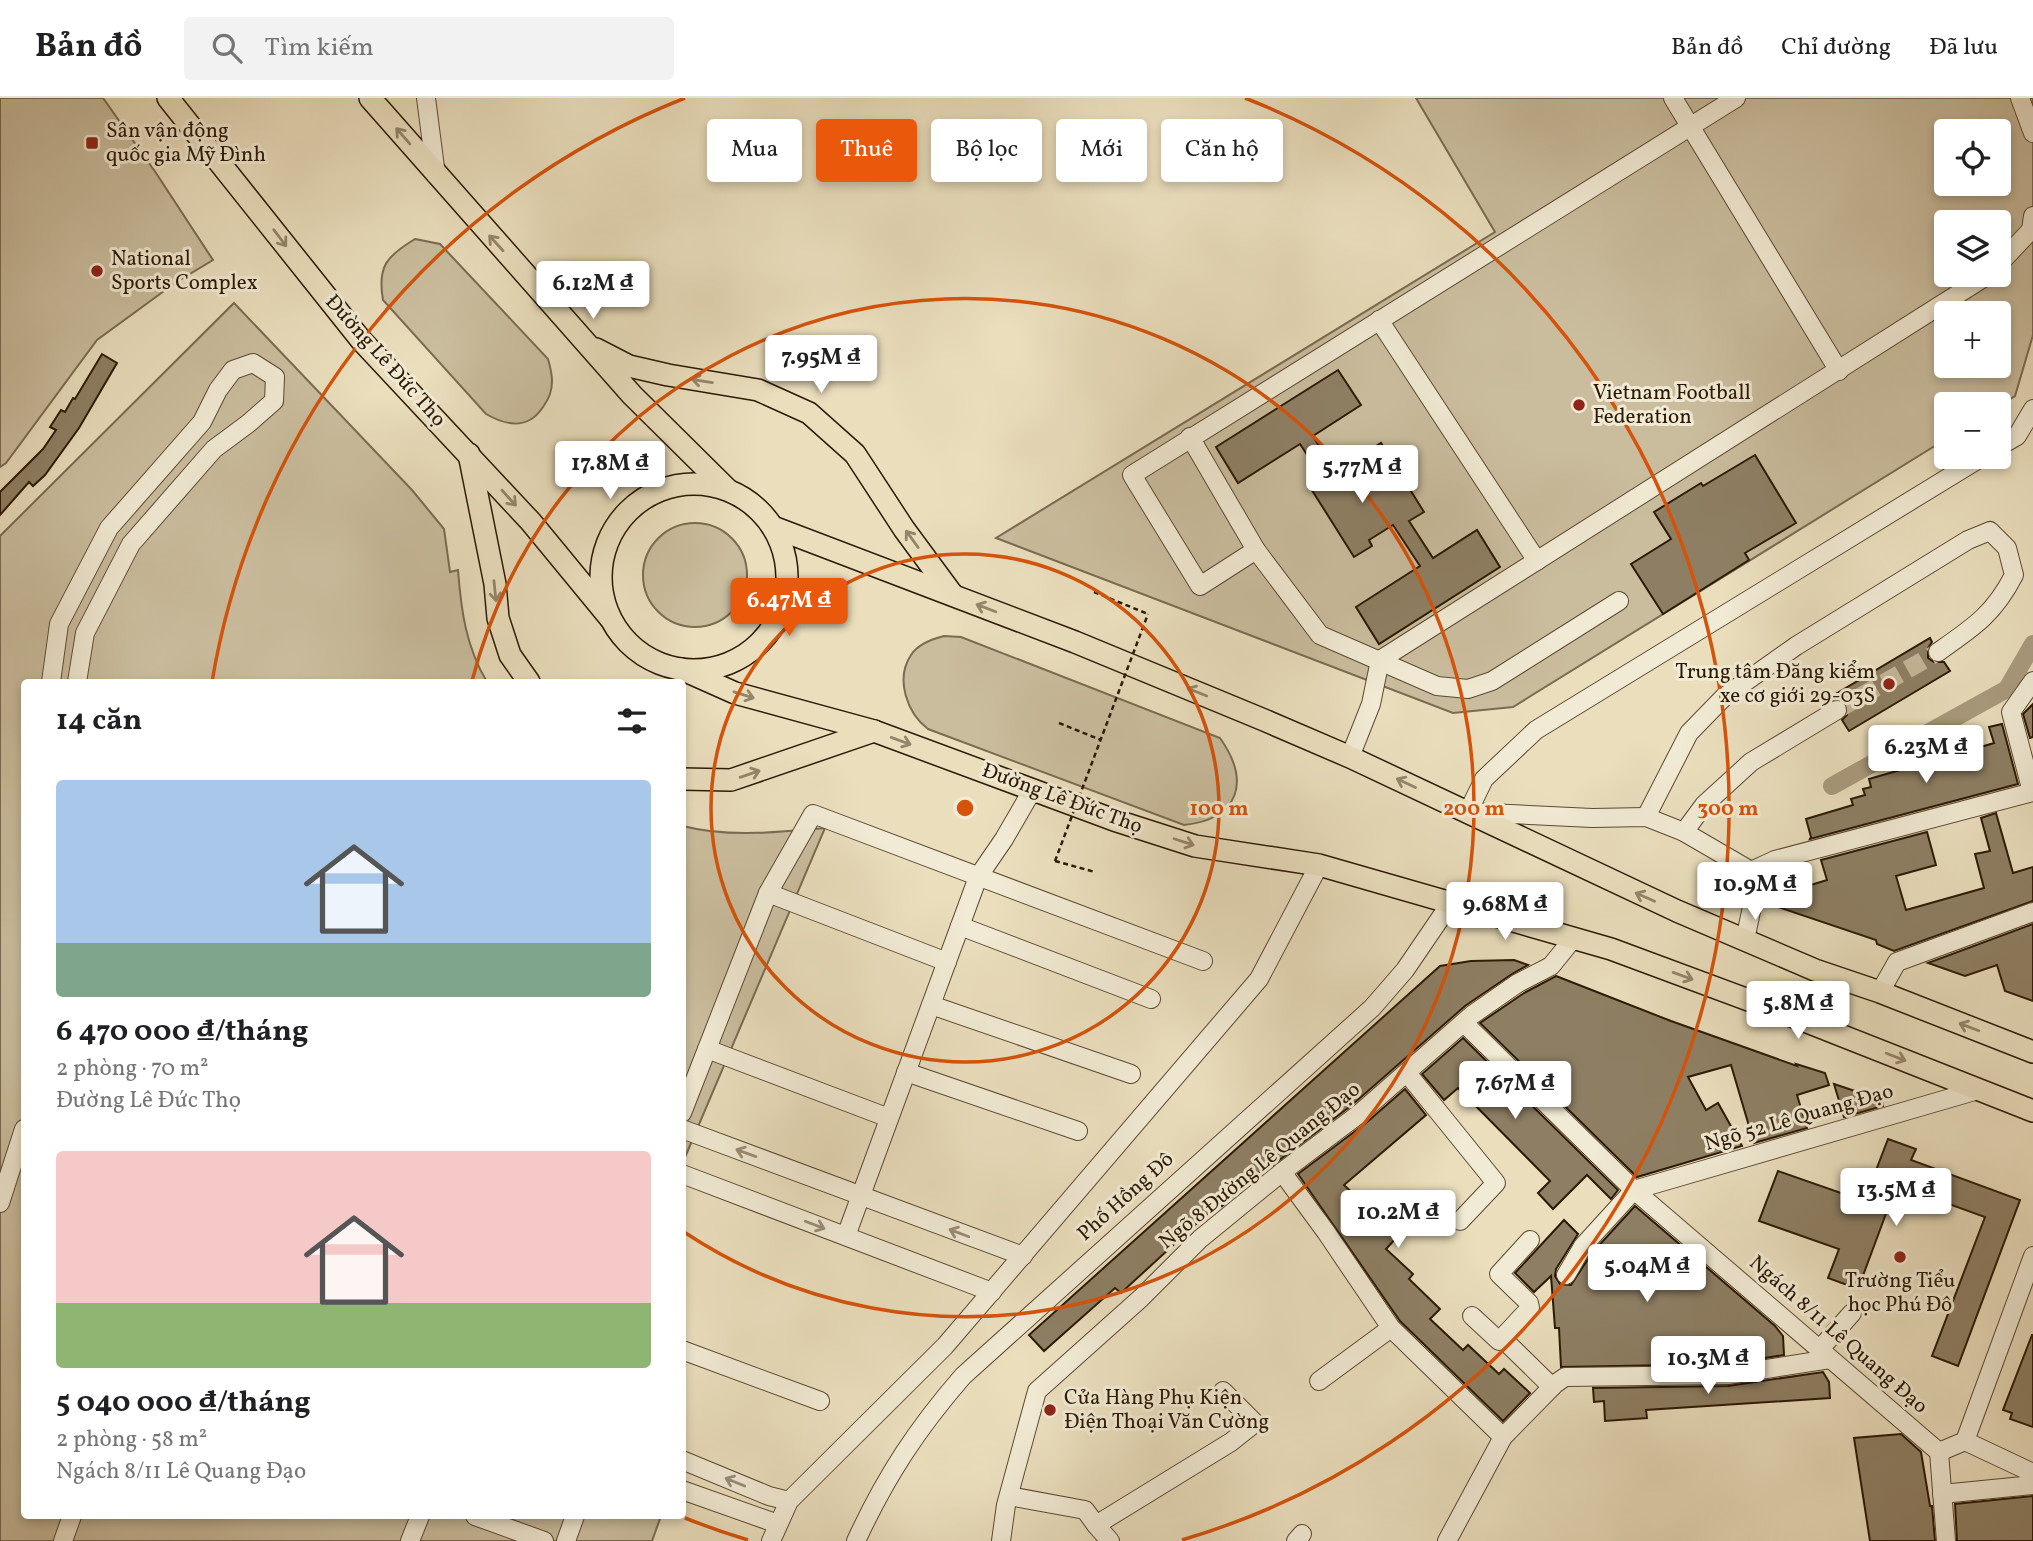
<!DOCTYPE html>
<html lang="vi">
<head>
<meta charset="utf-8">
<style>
	:root { --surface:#fff; --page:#f2f2f2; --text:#202124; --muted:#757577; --line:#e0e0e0; --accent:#ea580c }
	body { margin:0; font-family:Vollkorn,serif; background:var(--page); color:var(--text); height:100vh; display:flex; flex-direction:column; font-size:26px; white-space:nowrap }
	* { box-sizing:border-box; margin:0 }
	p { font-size:23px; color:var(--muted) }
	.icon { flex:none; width:38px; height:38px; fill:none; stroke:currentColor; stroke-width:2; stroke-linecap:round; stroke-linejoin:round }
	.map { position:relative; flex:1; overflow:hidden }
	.sheet { position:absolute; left:21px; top:581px; width:665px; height:840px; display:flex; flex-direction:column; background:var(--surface); border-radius:7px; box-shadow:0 4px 10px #0003 }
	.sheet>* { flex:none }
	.guide { position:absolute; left:707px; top:21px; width:665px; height:63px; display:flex; gap:14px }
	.buttons { position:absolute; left:1934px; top:21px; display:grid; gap:14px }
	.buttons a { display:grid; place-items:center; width:77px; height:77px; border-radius:7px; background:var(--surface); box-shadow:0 4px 10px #0003; font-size:35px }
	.price { position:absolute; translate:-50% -60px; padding:0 16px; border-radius:7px; background:#fff; color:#222; font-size:23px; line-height:46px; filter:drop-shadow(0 2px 4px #0008) }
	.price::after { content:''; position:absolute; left:50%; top:42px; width:21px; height:16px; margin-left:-10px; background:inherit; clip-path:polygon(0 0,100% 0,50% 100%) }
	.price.active { background:var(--accent); color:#fff }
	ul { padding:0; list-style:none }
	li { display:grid; align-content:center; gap:14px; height:371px; padding:0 35px }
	li span { display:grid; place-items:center; height:217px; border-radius:7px; color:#555 }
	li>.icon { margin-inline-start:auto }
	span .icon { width:126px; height:126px; fill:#fffc; stroke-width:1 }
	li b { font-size:30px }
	h2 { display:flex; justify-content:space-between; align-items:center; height:84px; padding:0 35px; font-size:30px }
	.chip { padding:0 24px; border-radius:7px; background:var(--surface); box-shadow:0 4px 10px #0003; font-size:24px; line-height:63px }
	.chip.active { background:var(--accent); color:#fff }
	header { display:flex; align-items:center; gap:42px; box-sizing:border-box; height:98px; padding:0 35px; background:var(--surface); border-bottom:2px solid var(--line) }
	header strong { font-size:33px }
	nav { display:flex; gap:38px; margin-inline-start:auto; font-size:24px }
	.search { width:490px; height:63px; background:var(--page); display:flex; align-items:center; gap:18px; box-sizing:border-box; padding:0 24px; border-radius:7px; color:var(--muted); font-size:26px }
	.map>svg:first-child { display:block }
	.green { fill:#cabd9e; stroke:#7a6b51; stroke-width:2; fill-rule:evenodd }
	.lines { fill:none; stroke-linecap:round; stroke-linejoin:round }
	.canal { stroke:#a99b7e; stroke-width:18 }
	.building { fill:#8e7f64; stroke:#2b1904; stroke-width:2 }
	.minor-tunnel { stroke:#c4b798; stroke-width:18; stroke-dasharray:18 9; stroke-linecap:butt }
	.minor-casing { stroke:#5b4a32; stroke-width:20 }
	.major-casing { stroke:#2b1904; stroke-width:24 }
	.path { stroke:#2b1904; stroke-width:2.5; stroke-dasharray:5 3.5; stroke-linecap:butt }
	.minor { stroke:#f1ead4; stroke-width:18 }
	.major { stroke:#eadebd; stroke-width:21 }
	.path-bridge { stroke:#2b1904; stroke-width:2.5; stroke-dasharray:5 3.5; stroke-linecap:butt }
	.oneway { stroke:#94856a }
	.oneway2 { stroke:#988c76 }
	.ring { fill:none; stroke:#d5530b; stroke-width:3.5 }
	.poi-dot { fill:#8f2418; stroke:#f1ead4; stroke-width:2.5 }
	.labels { text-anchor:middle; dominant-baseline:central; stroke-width:6; stroke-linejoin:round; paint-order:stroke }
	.poi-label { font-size:21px; fill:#2b1904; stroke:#f1ead4; text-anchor:start }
	.street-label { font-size:21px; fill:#2b1904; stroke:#f1ead4 }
	.centre { fill:#d5530b; stroke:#f1ead4; stroke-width:3.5 }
	.ring-label { font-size:21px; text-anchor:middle; font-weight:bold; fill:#d5530b; stroke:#f1ead4; stroke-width:6; stroke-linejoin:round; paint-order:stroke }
</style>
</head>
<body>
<header>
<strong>Bản đồ</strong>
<div class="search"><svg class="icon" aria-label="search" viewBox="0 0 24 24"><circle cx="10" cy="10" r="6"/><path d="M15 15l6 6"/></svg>Tìm kiếm</div>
<nav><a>Bản đồ</a><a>Chỉ đường</a><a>Đã lưu</a></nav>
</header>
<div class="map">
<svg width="2033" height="1443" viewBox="0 0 2033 1443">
	<rect width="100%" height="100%" fill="#eadebd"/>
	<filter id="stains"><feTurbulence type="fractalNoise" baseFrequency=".00286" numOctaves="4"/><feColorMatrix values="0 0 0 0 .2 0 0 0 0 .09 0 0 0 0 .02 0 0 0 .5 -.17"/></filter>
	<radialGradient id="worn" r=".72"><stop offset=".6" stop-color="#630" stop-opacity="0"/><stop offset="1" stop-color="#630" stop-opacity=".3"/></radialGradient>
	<g class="green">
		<polygon points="0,0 103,0 156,75 213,162 175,185 97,242 6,365 0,369"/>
		<path d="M1416,0h617v237l-18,61 -16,10 -1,-2h-52v35l-433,268 -60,6 -457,-175 499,-306zM1946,33h52v53h-52zM1946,124h52v53h-52zM1946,215h52v53h-52z"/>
		<path d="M415,141l25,5 108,115c2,7 4,15 4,22 0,11 -3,17 -9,26 -15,23 -36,19 -57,7l-103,-114c-6,-34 4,-44 32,-61z"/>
		<path d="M234,205l178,187 32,39 6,43 8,-2c3,40 8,77 29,112h-463v834h637l-9,25h-652v-1005z"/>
		<circle cx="695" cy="477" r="52"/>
		<path d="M944,538l17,1 259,101c31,44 19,81 -36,87l-256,-96c-21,-16 -33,-50 -17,-74 7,-11 21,-16 33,-19z"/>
		<path d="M683,728c45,12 96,6 142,2l-142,334z"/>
	</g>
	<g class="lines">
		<polyline class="canal" points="1832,688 2007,591 2033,546"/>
	</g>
	<g class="building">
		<polygon points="102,256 117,265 79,330 45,377 33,388 29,384 0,417 0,394 43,351 56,332 50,329 61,312 65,314 73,300 75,301"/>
		<polygon points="1338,272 1361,307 1313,338 1338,379 1368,360 1365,355 1381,345 1424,414 1409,423 1433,460 1477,432 1500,469 1379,546 1356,509 1420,468 1393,427 1369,442 1372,448 1354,459 1310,389 1323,381 1300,346 1238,385 1216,349"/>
		<polygon points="1755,357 1796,425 1745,455 1749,462 1663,516 1631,466 1671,441 1654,414 1701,385 1703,388"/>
		<polygon points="1930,540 1932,544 1928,550 1928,560 1934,564 1944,564 1950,573 1849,633 1842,622 1847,617 1847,607 1842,602 1831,602 1829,600"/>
		<polygon points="2033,606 2033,639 2030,640 2023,616"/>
		<polygon points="2002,626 2018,686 1810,741 1811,739 1806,721 1853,707 1851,701 1865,697 1863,691 1871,689 1869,681 1938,661 1933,644 1959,636 1964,654 1994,645 1989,629"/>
		<polygon points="1996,715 2013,775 2033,769 2033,803 1894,853 1877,846 1876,842 1772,807 1794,769 1801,790 1827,782 1821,762 1927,734 1936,767 1896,778 1906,812 1984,790 1975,756 1990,753 1981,720"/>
		<polygon points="2033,826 2033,903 2005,893 1997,867 1965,878 1928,865"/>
		<polygon points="1514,862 1528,867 1512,876 1465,908 1352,1007 1265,1073 1263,1071 1222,1108 1219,1105 1121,1195 1115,1190 1044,1253 1029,1237 1440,868 1471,863"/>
		<polygon points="1556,878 1671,923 1797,968 1796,966 1825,975 1829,987 1797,997 1807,1030 1754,1045 1731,967 1688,979 1706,1012 1718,1005 1742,1048 1637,1079 1480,925 1524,895"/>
		<polygon points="1463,940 1618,1092 1611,1101 1587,1077 1553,1111 1538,1095 1550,1083 1458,990 1444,1002 1422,976"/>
		<polygon points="1834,986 1882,1002 1883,1008 1844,1019"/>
		<polygon points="1405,991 1426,1017 1344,1087 1398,1138 1386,1151 1413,1176 1409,1181 1440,1211 1430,1221 1463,1252 1468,1247 1499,1276 1504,1271 1530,1295 1503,1323 1400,1223 1298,1076 1366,1025"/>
		<polygon points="1888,1041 1916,1051 1911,1062 2020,1102 1958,1268 1932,1258 1985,1119 1905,1090 1894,1116 1887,1113 1858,1191 1828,1180 1839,1151 1759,1123 1778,1073 1858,1101 1859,1099 1865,1101"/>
		<polygon points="1635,1108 1775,1228 1783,1238 1784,1257 1727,1266 1561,1269 1559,1230 1555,1230 1551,1178 1534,1194 1515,1175 1564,1122 1578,1136 1556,1171 1555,1178 1560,1186 1571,1187 1592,1155"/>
		<polygon points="2032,1237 2033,1237 2033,1329 2010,1321 2012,1315 2003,1312"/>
		<polygon points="1823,1274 1829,1284 1830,1300 1646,1312 1647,1320 1605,1323 1604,1303 1594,1304 1593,1290 1728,1288"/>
		<polygon points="1901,1336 1921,1354 1930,1408 1932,1408 1935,1443 1870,1443 1854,1340"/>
		<polygon points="2033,1398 2033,1443 1957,1443 1955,1406"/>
	</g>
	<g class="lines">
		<polyline class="minor-tunnel" points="1837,612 1938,554"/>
		<g class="minor-casing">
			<g id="minor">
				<polyline points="426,0 436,77"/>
				<polyline points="1673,0 1839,273"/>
				<polyline points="2020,0 2033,35"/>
				<polyline points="1998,167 2031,132 2033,118"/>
				<polyline points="1379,222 1537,463"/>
				<polyline points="1190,339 1256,452 1320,537 1437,588 1468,591 1492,583 1619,503"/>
				<polyline points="1998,349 2017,338 2033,311"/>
				<polyline points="1256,452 1200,488 1132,377 1736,0"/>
				<polyline points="51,584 59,526 109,430 202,324 218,292 233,272 253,265 275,279 274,303 249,325 214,351 131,446 85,535 77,584"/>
				<polyline points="1350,659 1371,606 1380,562 1988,177"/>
				<polyline points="2032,694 2011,614 2033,583"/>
				<path d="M1646,719l43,-84 35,-36 72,-51 172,-106 22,-9 17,17 7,27c-20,39 -40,52 -76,77"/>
				<polyline points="1684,734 1704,707 1751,664 1837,612"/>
				<polyline points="1751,773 1684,734 1646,719 1592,720 1468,714 1484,681 1536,632 1982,359"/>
				<polyline points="1751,773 1775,762 2033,694"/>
				<polyline points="768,795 947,864"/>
				<polyline points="960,828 1151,901"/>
				<polyline points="1745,842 1753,804 1751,773"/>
				<polyline points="1880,894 1897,864 2033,814"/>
				<polyline points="931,907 1131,976"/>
				<polyline points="1464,925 1634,1092 1939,1354"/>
				<polyline points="707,951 889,1020"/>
				<polyline points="906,974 1078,1033"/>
				<polyline points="1407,975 1496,1085 1460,1123"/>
				<polyline points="682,1015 768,795 813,716 1203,863"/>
				<polyline points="682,1031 1023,1158"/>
				<polyline points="1282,1074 1326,1134 1391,1230 1503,1339"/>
				<polyline points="682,1076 992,1194"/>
				<polyline points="1634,1092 1978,992"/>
				<polyline points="0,1105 24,1031"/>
				<polyline points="846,1138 978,779 1004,741 1033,691"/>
				<polyline points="1530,1142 1499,1176 1529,1205 1530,1210 1502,1240 1552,1289"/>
				<polyline points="1566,1177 1583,1148 1634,1092"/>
				<polyline points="1472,1218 1499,1243 1502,1240"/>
				<polyline points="682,1252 820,1303"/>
				<polyline points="1819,1252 1852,1215"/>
				<polyline points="1319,1283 1391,1230"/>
				<polyline points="1965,1343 2033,1375"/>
				<polyline points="1939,1354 1965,1343 2033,1158"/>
				<polyline points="1939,1354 1946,1443"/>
				<polyline points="682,1362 769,1398 789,1403"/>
				<polyline points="682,1392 778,1426"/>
				<polyline points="1942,1396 2033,1387"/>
				<polyline points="1009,1398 1085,1412 1096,1427 1231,1344 1255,1325 1223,1293"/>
				<polyline points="475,1418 544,1443"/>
				<polyline points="1096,1427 1110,1443"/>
				<polyline points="63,1443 72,1418"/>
				<polyline points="410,1443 420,1418"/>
				<polyline points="566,1443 575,1418"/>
				<polyline points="771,1443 789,1403 945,1248 1259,881 1319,767"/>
				<path d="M856,1443c30,-65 61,-112 107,-165l409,-368 33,-38 45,-66"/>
				<polyline points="1001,1443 1006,1407 1037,1293 1141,1200 1200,1141 1282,1074 1359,1016 1472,917 1518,885 1551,868 1572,842"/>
				<polyline points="1296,1443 1302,1436"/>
				<polyline points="1447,1443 1503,1339 1555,1286 1565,1279 1728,1277 1830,1261"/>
			</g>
		</g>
		<g class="major-casing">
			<g id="major">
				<polyline points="168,0 361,242 531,424 610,520"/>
				<polyline points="370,0 632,297 727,391"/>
				<polyline points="596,251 629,268 668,277 758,292 809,315 855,356 904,431 952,496"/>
				<polyline points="469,356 495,486 498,520 510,557 529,584"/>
				<circle cx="694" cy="479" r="93"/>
				<polyline points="773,429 1075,544 1264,622 1350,659 1677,813 1815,872 1880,894 2033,954"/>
				<polyline points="681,571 735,595 874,633 1114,722 1195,748 1319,767 1611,851 1797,920 2033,1013"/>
				<polyline points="682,681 731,682 874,633"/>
			</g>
		</g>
		<g class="path">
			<polyline points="1094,494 1148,516"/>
			<polyline points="1059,625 1101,642"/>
			<polyline points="1055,763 1095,774"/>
		</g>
		<use href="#minor" class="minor"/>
		<use href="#major" class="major"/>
		<polyline class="path-bridge" points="1055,763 1148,516"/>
	</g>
	<defs><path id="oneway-shaft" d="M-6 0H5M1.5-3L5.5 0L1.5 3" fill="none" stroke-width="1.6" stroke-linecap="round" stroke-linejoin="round" transform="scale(1.75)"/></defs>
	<g class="oneway">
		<use href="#oneway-shaft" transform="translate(403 38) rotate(-131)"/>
		<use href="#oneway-shaft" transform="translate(280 140) rotate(53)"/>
		<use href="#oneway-shaft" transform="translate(496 145) rotate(-132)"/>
		<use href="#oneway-shaft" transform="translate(702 283) rotate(-171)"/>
		<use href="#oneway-shaft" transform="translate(509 400) rotate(48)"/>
		<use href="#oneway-shaft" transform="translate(912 441) rotate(-126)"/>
		<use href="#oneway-shaft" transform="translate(495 493) rotate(84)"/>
		<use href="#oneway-shaft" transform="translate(986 510) rotate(-159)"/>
		<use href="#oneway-shaft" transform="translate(1197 594) rotate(-158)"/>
		<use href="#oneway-shaft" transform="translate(744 597) rotate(17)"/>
		<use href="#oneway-shaft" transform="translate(901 643) rotate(20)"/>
		<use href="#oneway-shaft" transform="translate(750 676) rotate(-19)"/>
		<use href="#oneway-shaft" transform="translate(1406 685) rotate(-155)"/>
		<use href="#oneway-shaft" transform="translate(1184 744) rotate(18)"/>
		<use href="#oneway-shaft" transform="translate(1645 799) rotate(-156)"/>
		<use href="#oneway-shaft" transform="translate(1683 878) rotate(20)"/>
		<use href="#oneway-shaft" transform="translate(1969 929) rotate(-159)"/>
		<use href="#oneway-shaft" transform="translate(1896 959) rotate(21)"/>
	</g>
	<g class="oneway2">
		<use href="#oneway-shaft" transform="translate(746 1055) rotate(-160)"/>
		<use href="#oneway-shaft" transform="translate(815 1127) rotate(21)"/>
		<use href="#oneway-shaft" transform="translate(959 1135) rotate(-159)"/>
		<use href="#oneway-shaft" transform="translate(735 1384) rotate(-158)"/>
	</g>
	<g class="ring">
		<circle cx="965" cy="710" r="254"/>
		<path d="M472 583A509 509 0 1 1 684 1134"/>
		<path d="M748 1442A763 763 0 0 1 685 1420M212 584A763 763 0 0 1 685 0M1245 0A763 763 0 0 1 1182 1442"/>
	</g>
	<g class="poi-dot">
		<rect x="85" y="38" width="14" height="14" rx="3.5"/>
		<circle cx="97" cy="173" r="7"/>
		<circle cx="1579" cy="307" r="7"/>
		<circle cx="1889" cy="586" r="7"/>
		<circle cx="1900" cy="1159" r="7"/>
		<circle cx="1050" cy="1312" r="7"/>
	</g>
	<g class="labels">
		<g class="poi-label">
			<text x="106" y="33">Sân vận động<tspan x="106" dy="24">quốc gia Mỹ Đình</tspan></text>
			<text x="111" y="161">National<tspan x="111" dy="24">Sports Complex</tspan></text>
			<text x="1593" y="295">Vietnam Football<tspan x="1593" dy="24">Federation</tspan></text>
			<text x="1875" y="574" text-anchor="end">Trung tâm Đăng kiểm<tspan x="1875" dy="24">xe cơ giới 29-03S</tspan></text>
			<text x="1900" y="1183" text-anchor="middle">Trường Tiểu<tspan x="1900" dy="24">học Phú Đô</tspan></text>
			<text x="1064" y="1300">Cửa Hàng Phụ Kiện<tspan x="1064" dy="24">Điện Thoại Văn Cường</tspan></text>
		</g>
		<g class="street-label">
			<text transform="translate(385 263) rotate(48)">Đường Lê Đức Thọ</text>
			<text transform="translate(1062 701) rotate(20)">Đường Lê Đức Thọ</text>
			<text transform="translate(1799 1020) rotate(-16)">Ngõ 52 Lê Quang Đạo</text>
			<text transform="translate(1260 1068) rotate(-39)">Ngõ 8 Đường Lê Quang Đạo</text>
			<text transform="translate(1126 1099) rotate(-42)">Phố Hồng Đô</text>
			<text transform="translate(1838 1237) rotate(41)">Ngách 8/11 Lê Quang Đạo</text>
		</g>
	</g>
	<circle cx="965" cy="710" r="10" class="centre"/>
	<g class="ring-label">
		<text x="1219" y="717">100 m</text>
		<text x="1474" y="717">200 m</text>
		<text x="1728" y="717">300 m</text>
	</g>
	<rect width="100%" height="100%" filter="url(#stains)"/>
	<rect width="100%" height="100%" fill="url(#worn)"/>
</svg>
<div class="buttons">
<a><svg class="icon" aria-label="locate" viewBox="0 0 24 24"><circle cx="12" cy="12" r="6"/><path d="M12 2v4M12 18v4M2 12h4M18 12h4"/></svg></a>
<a><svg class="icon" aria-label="layers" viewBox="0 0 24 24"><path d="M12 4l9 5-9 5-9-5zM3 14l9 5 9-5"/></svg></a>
<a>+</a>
<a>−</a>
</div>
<b class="price" style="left:593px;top:223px">6.12M ₫</b>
<b class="price" style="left:821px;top:297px">7.95M ₫</b>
<b class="price" style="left:610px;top:403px">17.8M ₫</b>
<b class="price" style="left:1362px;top:407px">5.77M ₫</b>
<b class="price active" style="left:789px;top:540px">6.47M ₫</b>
<b class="price" style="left:1926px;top:687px">6.23M ₫</b>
<b class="price" style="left:1755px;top:824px">10.9M ₫</b>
<b class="price" style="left:1505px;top:844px">9.68M ₫</b>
<b class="price" style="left:1798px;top:943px">5.8M ₫</b>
<b class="price" style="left:1515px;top:1023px">7.67M ₫</b>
<b class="price" style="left:1896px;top:1130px">13.5M ₫</b>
<b class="price" style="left:1398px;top:1152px">10.2M ₫</b>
<b class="price" style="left:1647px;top:1206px">5.04M ₫</b>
<b class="price" style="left:1708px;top:1298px">10.3M ₫</b>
<div class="guide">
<a class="chip">Mua</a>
<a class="chip active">Thuê</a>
<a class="chip">Bộ lọc</a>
<a class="chip">Mới</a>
<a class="chip">Căn hộ</a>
</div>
<section class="sheet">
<h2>14 căn<svg class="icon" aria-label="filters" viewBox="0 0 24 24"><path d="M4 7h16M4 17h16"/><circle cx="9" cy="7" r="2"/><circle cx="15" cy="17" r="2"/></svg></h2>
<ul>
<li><span style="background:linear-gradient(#a9c7e8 75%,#7fa58c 0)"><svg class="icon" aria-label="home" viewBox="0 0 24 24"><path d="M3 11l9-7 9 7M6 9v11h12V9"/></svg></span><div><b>6 470 000 ₫/tháng</b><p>2 phòng · 70 m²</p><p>Đường Lê Đức Thọ</p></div></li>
<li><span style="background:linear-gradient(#f6c9c9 70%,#8fb573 0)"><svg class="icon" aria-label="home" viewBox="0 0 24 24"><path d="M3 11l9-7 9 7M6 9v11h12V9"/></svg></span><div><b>5 040 000 ₫/tháng</b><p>2 phòng · 58 m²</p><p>Ngách 8/11 Lê Quang Đạo</p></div></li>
</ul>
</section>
</div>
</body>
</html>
